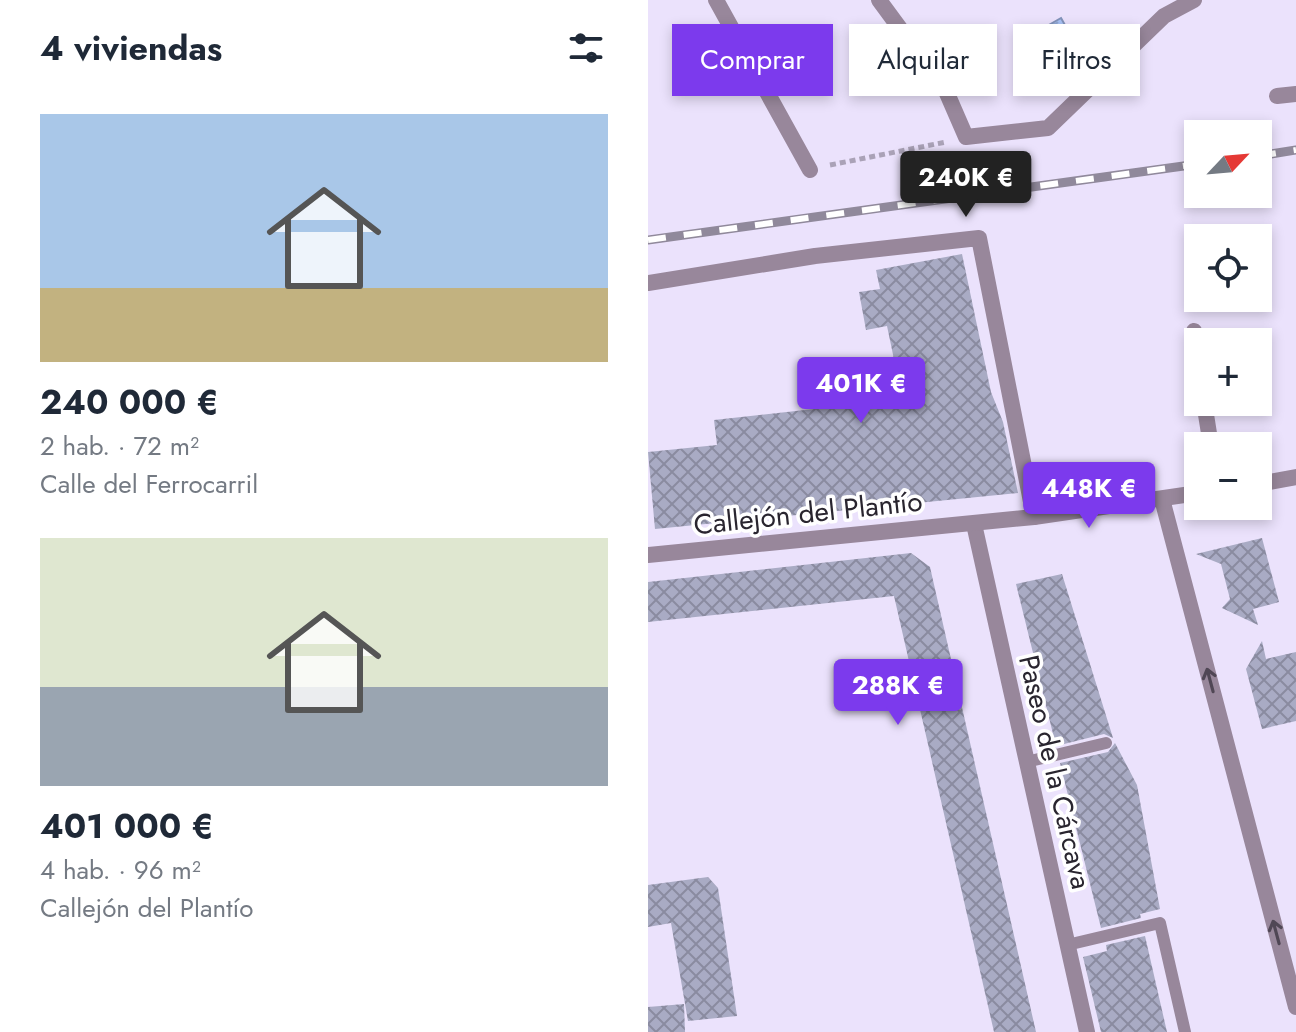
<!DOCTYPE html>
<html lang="es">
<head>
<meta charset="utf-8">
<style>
	:root { --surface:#fff; --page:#f6f6f7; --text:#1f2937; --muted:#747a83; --accent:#7c3aed }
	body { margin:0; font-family:Jost,sans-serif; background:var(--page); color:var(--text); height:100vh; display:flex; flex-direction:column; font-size:30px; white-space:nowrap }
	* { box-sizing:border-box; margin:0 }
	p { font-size:26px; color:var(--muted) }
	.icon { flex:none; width:44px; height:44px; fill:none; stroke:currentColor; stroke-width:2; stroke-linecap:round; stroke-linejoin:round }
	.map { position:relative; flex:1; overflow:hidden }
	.panel { display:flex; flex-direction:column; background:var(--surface); width:648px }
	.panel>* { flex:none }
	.hud { position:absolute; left:24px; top:24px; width:504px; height:72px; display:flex; gap:16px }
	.needle { width:52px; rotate:64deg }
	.fabs { position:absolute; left:536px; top:120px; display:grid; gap:16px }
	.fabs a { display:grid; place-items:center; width:88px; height:88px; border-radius:0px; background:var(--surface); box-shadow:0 4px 12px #0003; font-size:40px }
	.price { position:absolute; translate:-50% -68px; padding:0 18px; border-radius:8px; background:var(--accent); color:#fff; font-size:26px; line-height:52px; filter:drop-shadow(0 2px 4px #0008) }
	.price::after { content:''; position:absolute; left:50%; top:48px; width:24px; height:18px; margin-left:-12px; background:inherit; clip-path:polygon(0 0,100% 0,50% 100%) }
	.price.selected { background:#222; color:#fff }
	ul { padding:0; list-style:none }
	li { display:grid; align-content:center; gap:16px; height:424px; padding:0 40px }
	li span { display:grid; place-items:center; height:248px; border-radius:0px; color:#555 }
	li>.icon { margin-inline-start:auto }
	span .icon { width:144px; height:144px; fill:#fffc; stroke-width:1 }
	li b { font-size:34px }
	h2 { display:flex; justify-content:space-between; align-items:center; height:96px; padding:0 40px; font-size:34px }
	.tag { padding:0 28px; border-radius:0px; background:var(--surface); box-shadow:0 4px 12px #0003; font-size:28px; line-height:72px }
	.tag.selected { background:var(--accent); color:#fff }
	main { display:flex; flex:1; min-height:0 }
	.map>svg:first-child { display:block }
	.water { fill:url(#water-ripples); stroke:#8293ba; stroke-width:2 }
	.building { fill:url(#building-cross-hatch) }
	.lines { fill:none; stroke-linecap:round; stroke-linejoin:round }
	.path { stroke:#aaa2b7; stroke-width:5; stroke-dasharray:6 4; stroke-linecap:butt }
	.service { stroke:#98879b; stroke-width:12 }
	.minor { stroke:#98879b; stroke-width:16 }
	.rail-casing { stroke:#90899b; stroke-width:9 }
	.rail { stroke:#fff; stroke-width:6; stroke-dasharray:18; stroke-linecap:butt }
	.oneway { stroke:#504755 }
	.labels { text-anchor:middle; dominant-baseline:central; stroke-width:7; stroke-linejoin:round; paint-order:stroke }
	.street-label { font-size:28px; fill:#29252f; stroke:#fff }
</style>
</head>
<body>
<main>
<section class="panel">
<h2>4 viviendas<svg class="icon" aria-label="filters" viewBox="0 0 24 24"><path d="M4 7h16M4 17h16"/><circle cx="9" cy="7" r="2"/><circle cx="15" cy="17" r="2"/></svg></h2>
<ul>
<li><span style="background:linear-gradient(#a9c7e8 70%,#c2b280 0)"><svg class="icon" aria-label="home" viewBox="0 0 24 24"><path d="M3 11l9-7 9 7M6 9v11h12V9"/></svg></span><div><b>240 000 €</b><p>2 hab. · 72 m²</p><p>Calle del Ferrocarril</p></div></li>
<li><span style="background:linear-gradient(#dfe7d0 60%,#9aa5b1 0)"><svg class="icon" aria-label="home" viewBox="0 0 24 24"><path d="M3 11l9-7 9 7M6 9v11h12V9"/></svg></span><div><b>401 000 €</b><p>4 hab. · 96 m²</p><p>Callejón del Plantío</p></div></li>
</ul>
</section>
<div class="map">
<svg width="648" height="1032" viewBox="0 0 648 1032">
	<defs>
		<pattern id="water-ripples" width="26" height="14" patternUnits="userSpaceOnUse" patternTransform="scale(2)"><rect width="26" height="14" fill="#a8c2f6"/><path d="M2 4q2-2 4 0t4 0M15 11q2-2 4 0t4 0" fill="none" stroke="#91a7d3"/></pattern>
		<pattern id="building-cross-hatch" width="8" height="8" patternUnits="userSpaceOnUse" patternTransform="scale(2)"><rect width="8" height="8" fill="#a9abc4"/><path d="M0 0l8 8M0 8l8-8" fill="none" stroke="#8a8ba0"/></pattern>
	</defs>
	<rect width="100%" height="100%" fill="#ebe2fc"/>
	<polygon class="water" points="413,18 426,41 391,60 378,38"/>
	<g class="building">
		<polygon points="314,254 343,392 355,422 370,493 7,529 0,452 69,445 66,420 193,406 192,394 252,388 239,326 218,330 211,292 232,289 228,270"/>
		<polygon points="614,538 631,602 605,609 610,625 574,608 582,599 573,564 548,554"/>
		<polygon points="263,553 282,567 388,1032 346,1032 246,596 0,622 0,582"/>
		<polygon points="414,574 465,738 456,734 408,746 368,584"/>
		<polygon points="614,641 618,659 648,652 648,721 614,729 598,669"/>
		<polygon points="467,743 489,785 512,909 492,914 493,918 453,928 412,763 460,752"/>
		<polygon points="60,877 70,888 89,1016 40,1021 23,923 0,927 0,885"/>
		<polygon points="497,936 519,1032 453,1032 435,957 459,951 458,945"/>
		<polygon points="36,1004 37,1032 0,1032 0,1007"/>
	</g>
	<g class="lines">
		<polyline class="path" points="182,165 298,142"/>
		<g class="service">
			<polyline points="378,762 458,743"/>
			<polyline points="419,945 512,923 537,1032"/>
		</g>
		<g class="minor">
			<polyline points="68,0 162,170"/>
			<polyline points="231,0 298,91 318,137 400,128 516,16 546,0"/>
			<polyline points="629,96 648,94"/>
			<polyline points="0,283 167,256 331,238 386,517"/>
			<polyline points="546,331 550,358"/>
			<polyline points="556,402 563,446"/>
			<polyline points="610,484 648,477"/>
			<polyline points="514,499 648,1007"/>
			<polyline points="326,524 439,1032"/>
			<polyline points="0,555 386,517 550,493"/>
		</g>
		<g class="rail-casing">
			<g id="rail">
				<polyline points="610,156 648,150"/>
				<polyline points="0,240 550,164"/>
			</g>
		</g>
		<use href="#rail" class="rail"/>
	</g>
	<defs><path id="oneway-shaft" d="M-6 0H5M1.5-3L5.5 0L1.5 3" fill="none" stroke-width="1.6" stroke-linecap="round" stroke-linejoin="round" transform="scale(2)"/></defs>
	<g class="oneway">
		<use href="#oneway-shaft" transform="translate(562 680) rotate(-105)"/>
		<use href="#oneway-shaft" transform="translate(628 932) rotate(-105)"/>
	</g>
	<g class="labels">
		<g class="street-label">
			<text transform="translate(160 513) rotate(-6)">Callejón del Plantío</text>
			<text transform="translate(407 772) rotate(77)">Paseo de la Cárcava</text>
		</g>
	</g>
</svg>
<div class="fabs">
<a><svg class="needle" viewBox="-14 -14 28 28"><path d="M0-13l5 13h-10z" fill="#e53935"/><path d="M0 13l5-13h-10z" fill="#747a83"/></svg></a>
<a><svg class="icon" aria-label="locate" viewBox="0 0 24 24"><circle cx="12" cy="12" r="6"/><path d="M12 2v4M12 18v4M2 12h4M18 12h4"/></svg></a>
<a>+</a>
<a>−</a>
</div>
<b class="price selected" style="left:318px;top:219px">240K €</b>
<b class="price" style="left:213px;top:425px">401K €</b>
<b class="price" style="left:441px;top:530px">448K €</b>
<b class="price" style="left:250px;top:727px">288K €</b>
<div class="hud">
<a class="tag selected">Comprar</a>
<a class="tag">Alquilar</a>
<a class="tag">Filtros</a>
</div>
</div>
</main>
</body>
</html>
